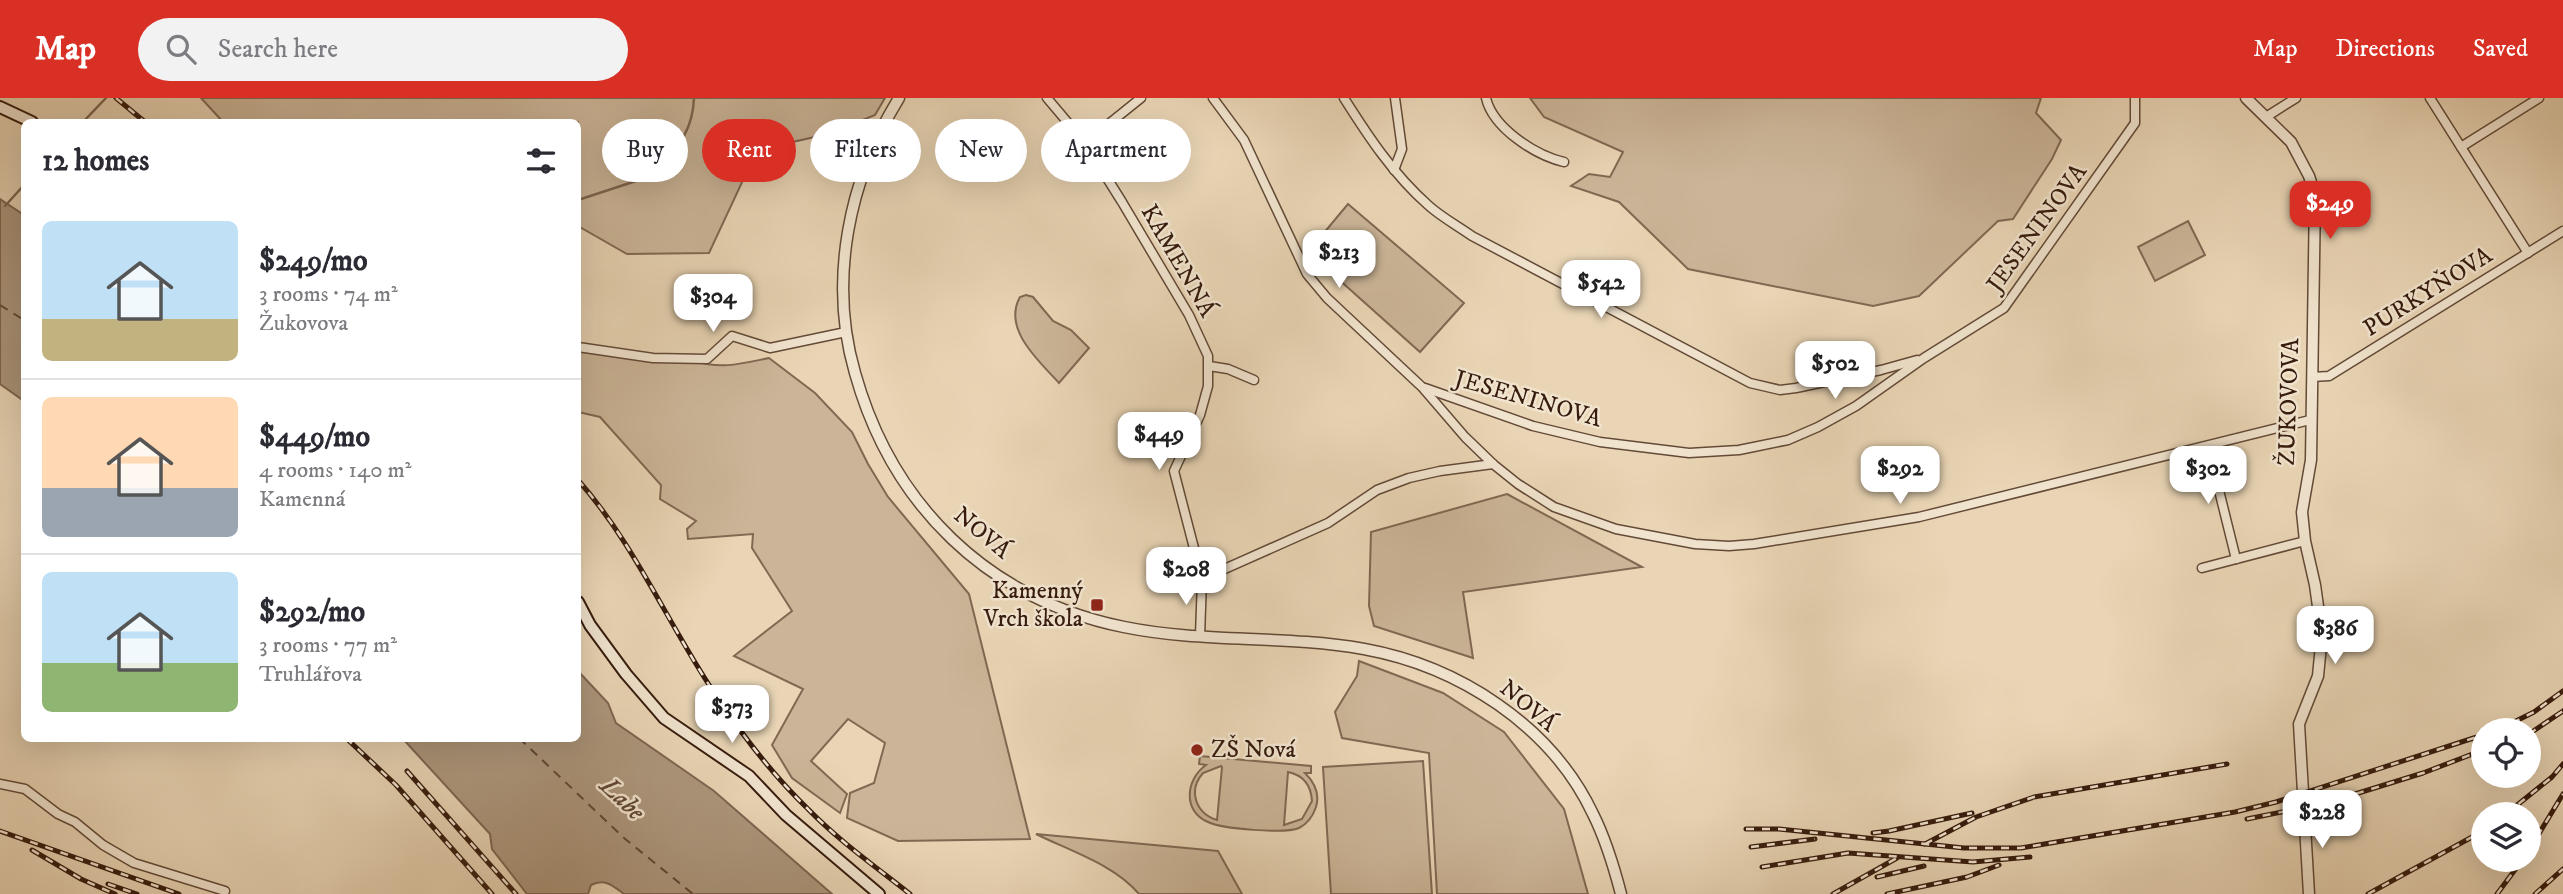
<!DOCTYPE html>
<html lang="en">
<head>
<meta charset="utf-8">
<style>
	:root { --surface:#fff; --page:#f2f2f3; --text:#2b2b33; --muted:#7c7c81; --line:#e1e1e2; --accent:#d93025 }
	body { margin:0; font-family:"IM FELL DW Pica",serif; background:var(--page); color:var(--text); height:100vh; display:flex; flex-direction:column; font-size:26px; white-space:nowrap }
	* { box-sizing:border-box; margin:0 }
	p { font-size:23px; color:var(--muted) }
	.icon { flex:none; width:38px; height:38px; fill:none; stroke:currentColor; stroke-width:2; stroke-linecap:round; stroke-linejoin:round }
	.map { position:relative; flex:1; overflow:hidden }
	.panel { position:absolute; left:21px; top:21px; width:560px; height:623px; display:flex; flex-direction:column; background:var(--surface); border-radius:10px; box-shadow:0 7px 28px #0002 }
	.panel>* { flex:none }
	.top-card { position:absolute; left:602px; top:21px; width:665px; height:63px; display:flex; gap:14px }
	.buttons { position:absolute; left:2471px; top:620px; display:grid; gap:14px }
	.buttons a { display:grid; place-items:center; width:70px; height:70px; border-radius:50%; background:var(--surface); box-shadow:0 7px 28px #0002; font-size:35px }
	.price { position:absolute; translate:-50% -60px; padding:0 16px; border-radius:14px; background:#fff; color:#222; font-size:23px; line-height:46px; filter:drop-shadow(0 2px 4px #0008) }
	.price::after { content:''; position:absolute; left:50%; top:42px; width:21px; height:16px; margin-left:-10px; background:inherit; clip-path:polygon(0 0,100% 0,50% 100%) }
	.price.selected { background:var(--accent); color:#fff }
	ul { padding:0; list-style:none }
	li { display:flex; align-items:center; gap:21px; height:175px; padding:0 21px }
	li+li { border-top:2px solid var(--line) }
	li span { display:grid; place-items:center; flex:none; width:196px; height:140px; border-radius:10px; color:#555 }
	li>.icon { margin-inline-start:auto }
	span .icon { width:84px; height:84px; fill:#fffc; stroke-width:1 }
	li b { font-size:30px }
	h2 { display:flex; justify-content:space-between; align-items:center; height:84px; padding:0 21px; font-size:30px }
	.tag { padding:0 24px; border-radius:32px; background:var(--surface); box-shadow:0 7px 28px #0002; font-size:24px; line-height:63px }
	.tag.selected { background:var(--accent); color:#fff }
	header { display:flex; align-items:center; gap:42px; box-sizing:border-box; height:98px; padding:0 35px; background:var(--accent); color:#fff }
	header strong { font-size:33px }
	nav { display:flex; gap:38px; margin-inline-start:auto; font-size:24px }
	.search { width:490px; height:63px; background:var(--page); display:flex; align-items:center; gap:18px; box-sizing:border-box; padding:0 24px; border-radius:38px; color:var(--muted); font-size:26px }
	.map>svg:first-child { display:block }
	.green { fill:#cbb598; stroke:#806852; stroke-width:2; fill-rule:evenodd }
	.water { fill:#ac967c; stroke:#7d6550; stroke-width:2 }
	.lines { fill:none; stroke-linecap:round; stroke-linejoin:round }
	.stream { stroke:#7d6550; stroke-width:2.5 }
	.ferry { stroke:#5f4634; stroke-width:2; stroke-dasharray:9 7; stroke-linecap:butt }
	.minor-casing { stroke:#634a37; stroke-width:11 }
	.tertiary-casing { stroke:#634a37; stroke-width:13 }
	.secondary-casing { stroke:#361b0d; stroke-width:14 }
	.minor { stroke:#f1e4cf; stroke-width:8 }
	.tertiary { stroke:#f1e4cf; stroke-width:10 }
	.secondary { stroke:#f1e4cf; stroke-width:10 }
	.rail-casing { stroke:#361b0d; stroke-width:5 }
	.rail { stroke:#f1e4cf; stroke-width:2.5; stroke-dasharray:8; stroke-linecap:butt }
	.poi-dot { fill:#8f2418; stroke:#f1e4cf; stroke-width:2.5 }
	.labels { text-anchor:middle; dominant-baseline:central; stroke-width:5; stroke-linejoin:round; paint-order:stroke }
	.street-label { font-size:24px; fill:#361b0d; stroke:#f1e4cf }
	.poi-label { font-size:24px; fill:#361b0d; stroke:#f1e4cf; text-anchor:end }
	.water-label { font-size:26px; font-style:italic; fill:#5f4634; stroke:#f1e4cf }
</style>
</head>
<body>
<header>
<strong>Map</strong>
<div class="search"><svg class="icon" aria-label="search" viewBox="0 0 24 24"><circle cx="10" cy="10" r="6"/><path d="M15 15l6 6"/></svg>Search here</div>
<nav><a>Map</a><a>Directions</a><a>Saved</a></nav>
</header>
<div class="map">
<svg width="2563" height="796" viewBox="0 0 2563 796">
	<rect width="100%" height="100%" fill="#e9d5b5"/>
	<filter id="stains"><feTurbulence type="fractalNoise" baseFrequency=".00286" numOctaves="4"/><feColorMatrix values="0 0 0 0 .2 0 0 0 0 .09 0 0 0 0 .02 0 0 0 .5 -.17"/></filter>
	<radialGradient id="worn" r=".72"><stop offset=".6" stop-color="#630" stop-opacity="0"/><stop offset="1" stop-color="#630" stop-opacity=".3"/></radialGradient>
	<g class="green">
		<polygon points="201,0 885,0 875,17 828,36 757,52 709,155 627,156 578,128 578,24 223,24"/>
		<polygon points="1530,0 2041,0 2036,15 2061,42 2052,61 2013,121 1998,123 1919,198 1873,208 1688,171 1619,104 1571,88 1589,76 1610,79 1623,54 1544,19"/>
		<polygon points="1348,106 1464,205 1420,254 1308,154"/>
		<polygon points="2188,123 2205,157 2155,183 2138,149"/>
		<path d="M1026,197l7,2 20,24 18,9 18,18 -30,35c-20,-22 -57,-54 -39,-86z"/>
		<path d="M578,250l118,13c24,9 48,2 73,-3l46,35 37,39 16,32 20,33 81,97 61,245 -132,2 -51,-23 3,-25 24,-10 11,-40 -37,-24 -37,42 36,33 -7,19 -48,-35 -20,-33 31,-56 -69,-33 58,-45 -40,-63 1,-14 -65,5 -1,-10 9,-8 -36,-22 1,-14 -61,-68 -22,-5z"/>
		<polygon points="1507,396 1642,469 1463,494 1473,560 1374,528 1369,508 1371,434"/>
		<polygon points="1359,563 1443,595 1504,634 1564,711 1588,796 1437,796 1429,655 1342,640 1335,614 1357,578"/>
		<path d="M1200,658l111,10v7h-6c9,9 15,21 11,34 -3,9 -9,17 -17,21 -14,6 -77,1 -91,-6 -26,-11 -22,-43 -2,-57l-7,-1zM1221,668l1,1 -5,53c-22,-7 -29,-30 -14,-47zM1288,674c15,3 23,13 24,29l-10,18 -18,6z"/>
		<polygon points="1423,663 1432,796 1331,796 1323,669"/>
		<path d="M1036,736l182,17 24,43h-103c-24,-29 -69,-43 -103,-60z"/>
	</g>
	<g class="water">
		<polygon points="0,101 24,117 24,303 0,286"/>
		<path d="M578,573l30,32 8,20 98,68 118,103h-208c-11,-8 -19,-16 -33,-9l-3,9h-61l-35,-45 -2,-15 -87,-95 175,-1z"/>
	</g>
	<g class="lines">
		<g class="stream">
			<polyline points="83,24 106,0"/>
			<path d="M661,67c20,-21 32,-38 33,-67"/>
			<polyline points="578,102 639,82 656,72"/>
			<polyline points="5,108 24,87"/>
		</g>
		<g class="ferry">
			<polyline points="0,207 24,222"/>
			<polyline points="519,640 624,740 693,796"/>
		</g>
		<g class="minor-casing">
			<g id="minor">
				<polyline points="1047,0 1085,45 1122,104 1189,217 1208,258 1208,288 1200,317 1174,373 1202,481 1200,538"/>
				<polyline points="1213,0 1244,42 1307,176 1327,200 1422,289 1465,339 1493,366 1518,386 1554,409 1616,431 1695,446 1729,448 1754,446 1919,419 2310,322"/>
				<path d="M1344,0c24,38 49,76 84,107 13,12 30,21 44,31l278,147 30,7 16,-2 85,-18 36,-10"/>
				<path d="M1486,0c7,30 49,57 78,64"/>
				<polyline points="2430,0 2528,155"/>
				<polyline points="2266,19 2296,0"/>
				<polyline points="1085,45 1141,0"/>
				<polyline points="2461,49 2539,0"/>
				<polyline points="1394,72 1402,51 1395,0"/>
				<polyline points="578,249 653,260 707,261 732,238 770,250 846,234"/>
				<polyline points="1209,268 1228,271 1254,282"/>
				<polyline points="2312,279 2329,278 2563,133"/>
				<polyline points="1425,290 1533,328 1600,344 1689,355 1739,352 1788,342 1818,329 1856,308 1924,260 2004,210 2135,25 2135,0"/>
				<polyline points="2208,348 2236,461"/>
				<polyline points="2202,470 2305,443"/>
				<polyline points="1202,481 1328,425 1377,392 1409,380 1440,373 1493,366"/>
				<polyline points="0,686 25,691 58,716 75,724 103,747 134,765 225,793"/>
			</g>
		</g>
		<g class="tertiary-casing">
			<g id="tertiary">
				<path d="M899,0c-50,81 -71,182 -44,275 37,132 132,226 269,254 78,16 161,8 240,22 94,17 187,76 229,165 13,26 21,53 28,80"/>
				<polyline points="2246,0 2291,44 2309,78 2315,97 2311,362 2302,414 2305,443 2315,487 2322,537 2318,578 2299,626 2309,796"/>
			</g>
		</g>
		<g class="secondary-casing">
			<g id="secondary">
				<polyline points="0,9 32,24"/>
				<polyline points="578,504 590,527 626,576 664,620 749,678 786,717 879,796"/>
			</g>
		</g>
		<use href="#minor" class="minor"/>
		<use href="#tertiary" class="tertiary"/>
		<use href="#secondary" class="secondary"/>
		<g class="rail-casing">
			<g id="rail">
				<polyline points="116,0 145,24"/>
				<path d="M578,382c56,63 90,144 137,214 27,41 58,81 93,115 31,32 68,58 102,85"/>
				<polyline points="2498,632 2534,614 2563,593"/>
				<polyline points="2529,636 2563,613"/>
				<polyline points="346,640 396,687 492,796"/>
				<polyline points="407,673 516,796"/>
				<polyline points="2506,716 2552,679 2563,666"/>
				<polyline points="2247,721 2326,705 2423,675 2483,652"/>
				<polyline points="1746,731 1779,731 1964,750 2021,750 2235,714 2276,704 2483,637"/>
				<polyline points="0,733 179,796"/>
				<polyline points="1873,735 1889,733 1972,715"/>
				<polyline points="1925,746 1976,719 2034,699 2227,666"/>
				<polyline points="1751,749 1815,741"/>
				<polyline points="32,752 81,781 115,796"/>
				<polyline points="2529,752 2563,696"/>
				<polyline points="1762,769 1848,755 1973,764 2030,759"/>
				<polyline points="1877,779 1924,768"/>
				<polyline points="108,786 137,796"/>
				<polyline points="1833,796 1897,760"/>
				<polyline points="1887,796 1967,779 1999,767"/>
				<polyline points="2368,796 2483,733"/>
				<polyline points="2497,796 2523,761"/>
				<polyline points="2535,796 2563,771"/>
			</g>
		</g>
		<use href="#rail" class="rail"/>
	</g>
	<g class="poi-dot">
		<rect x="1090" y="500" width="14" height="14" rx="3.5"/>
		<circle cx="1197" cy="652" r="7"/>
	</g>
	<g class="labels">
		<g class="street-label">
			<text transform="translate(2037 130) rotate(-54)">JESENINOVA</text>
			<text transform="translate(1178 163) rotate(60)">KAMENNÁ</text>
			<text transform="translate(2428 194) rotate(-32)">PURKYŇOVA</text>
			<text transform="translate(1528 301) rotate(16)">JESENINOVA</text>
			<text transform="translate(2289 304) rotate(-88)">ŽUKOVOVA</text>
			<text transform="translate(982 435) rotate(40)">NOVÁ</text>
			<text transform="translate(1528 608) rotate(40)">NOVÁ</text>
		</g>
		<g class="poi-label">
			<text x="1083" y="493">Kamenný<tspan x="1083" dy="28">Vrch škola</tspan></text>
			<text x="1211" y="652" text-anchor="start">ZŠ Nová</text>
		</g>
		<g class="water-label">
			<text transform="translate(622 701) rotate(43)">Labe</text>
		</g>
	</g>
	<rect width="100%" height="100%" filter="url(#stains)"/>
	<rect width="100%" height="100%" fill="url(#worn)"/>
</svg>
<div class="buttons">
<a><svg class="icon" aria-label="locate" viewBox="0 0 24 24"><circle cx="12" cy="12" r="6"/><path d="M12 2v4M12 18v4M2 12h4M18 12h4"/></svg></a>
<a><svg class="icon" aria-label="layers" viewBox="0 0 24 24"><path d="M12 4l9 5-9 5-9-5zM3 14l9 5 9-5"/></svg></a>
</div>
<b class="price selected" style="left:2330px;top:143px">$249</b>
<b class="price" style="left:1339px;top:192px">$213</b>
<b class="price" style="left:1601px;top:222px">$542</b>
<b class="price" style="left:713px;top:236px">$304</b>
<b class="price" style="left:1835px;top:303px">$502</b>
<b class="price" style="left:1159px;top:374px">$449</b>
<b class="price" style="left:1900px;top:408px">$292</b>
<b class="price" style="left:2208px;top:408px">$302</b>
<b class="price" style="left:1186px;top:509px">$208</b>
<b class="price" style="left:2335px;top:568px">$386</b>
<b class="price" style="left:732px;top:647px">$373</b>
<b class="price" style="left:2322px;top:752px">$228</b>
<div class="top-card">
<a class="tag">Buy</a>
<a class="tag selected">Rent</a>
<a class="tag">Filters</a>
<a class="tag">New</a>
<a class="tag">Apartment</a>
</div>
<section class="panel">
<h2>12 homes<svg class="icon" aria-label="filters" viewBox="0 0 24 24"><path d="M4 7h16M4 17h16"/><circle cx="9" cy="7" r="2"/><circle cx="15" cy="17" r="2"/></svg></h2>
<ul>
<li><span style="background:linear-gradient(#bfe0f5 70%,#c2b280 0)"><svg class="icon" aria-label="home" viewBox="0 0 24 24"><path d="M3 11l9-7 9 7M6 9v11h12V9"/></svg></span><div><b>$249/mo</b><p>3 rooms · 74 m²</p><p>Žukovova</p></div></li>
<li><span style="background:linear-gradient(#ffd9b3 65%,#9aa5b1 0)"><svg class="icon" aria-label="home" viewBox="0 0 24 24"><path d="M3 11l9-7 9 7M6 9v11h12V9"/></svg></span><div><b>$449/mo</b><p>4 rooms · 140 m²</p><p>Kamenná</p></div></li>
<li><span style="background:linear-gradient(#bfe0f5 65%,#8fb573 0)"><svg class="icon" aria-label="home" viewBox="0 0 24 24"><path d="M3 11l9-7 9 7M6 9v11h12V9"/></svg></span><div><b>$292/mo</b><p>3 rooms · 77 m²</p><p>Truhlářova</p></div></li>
</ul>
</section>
</div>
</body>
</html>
